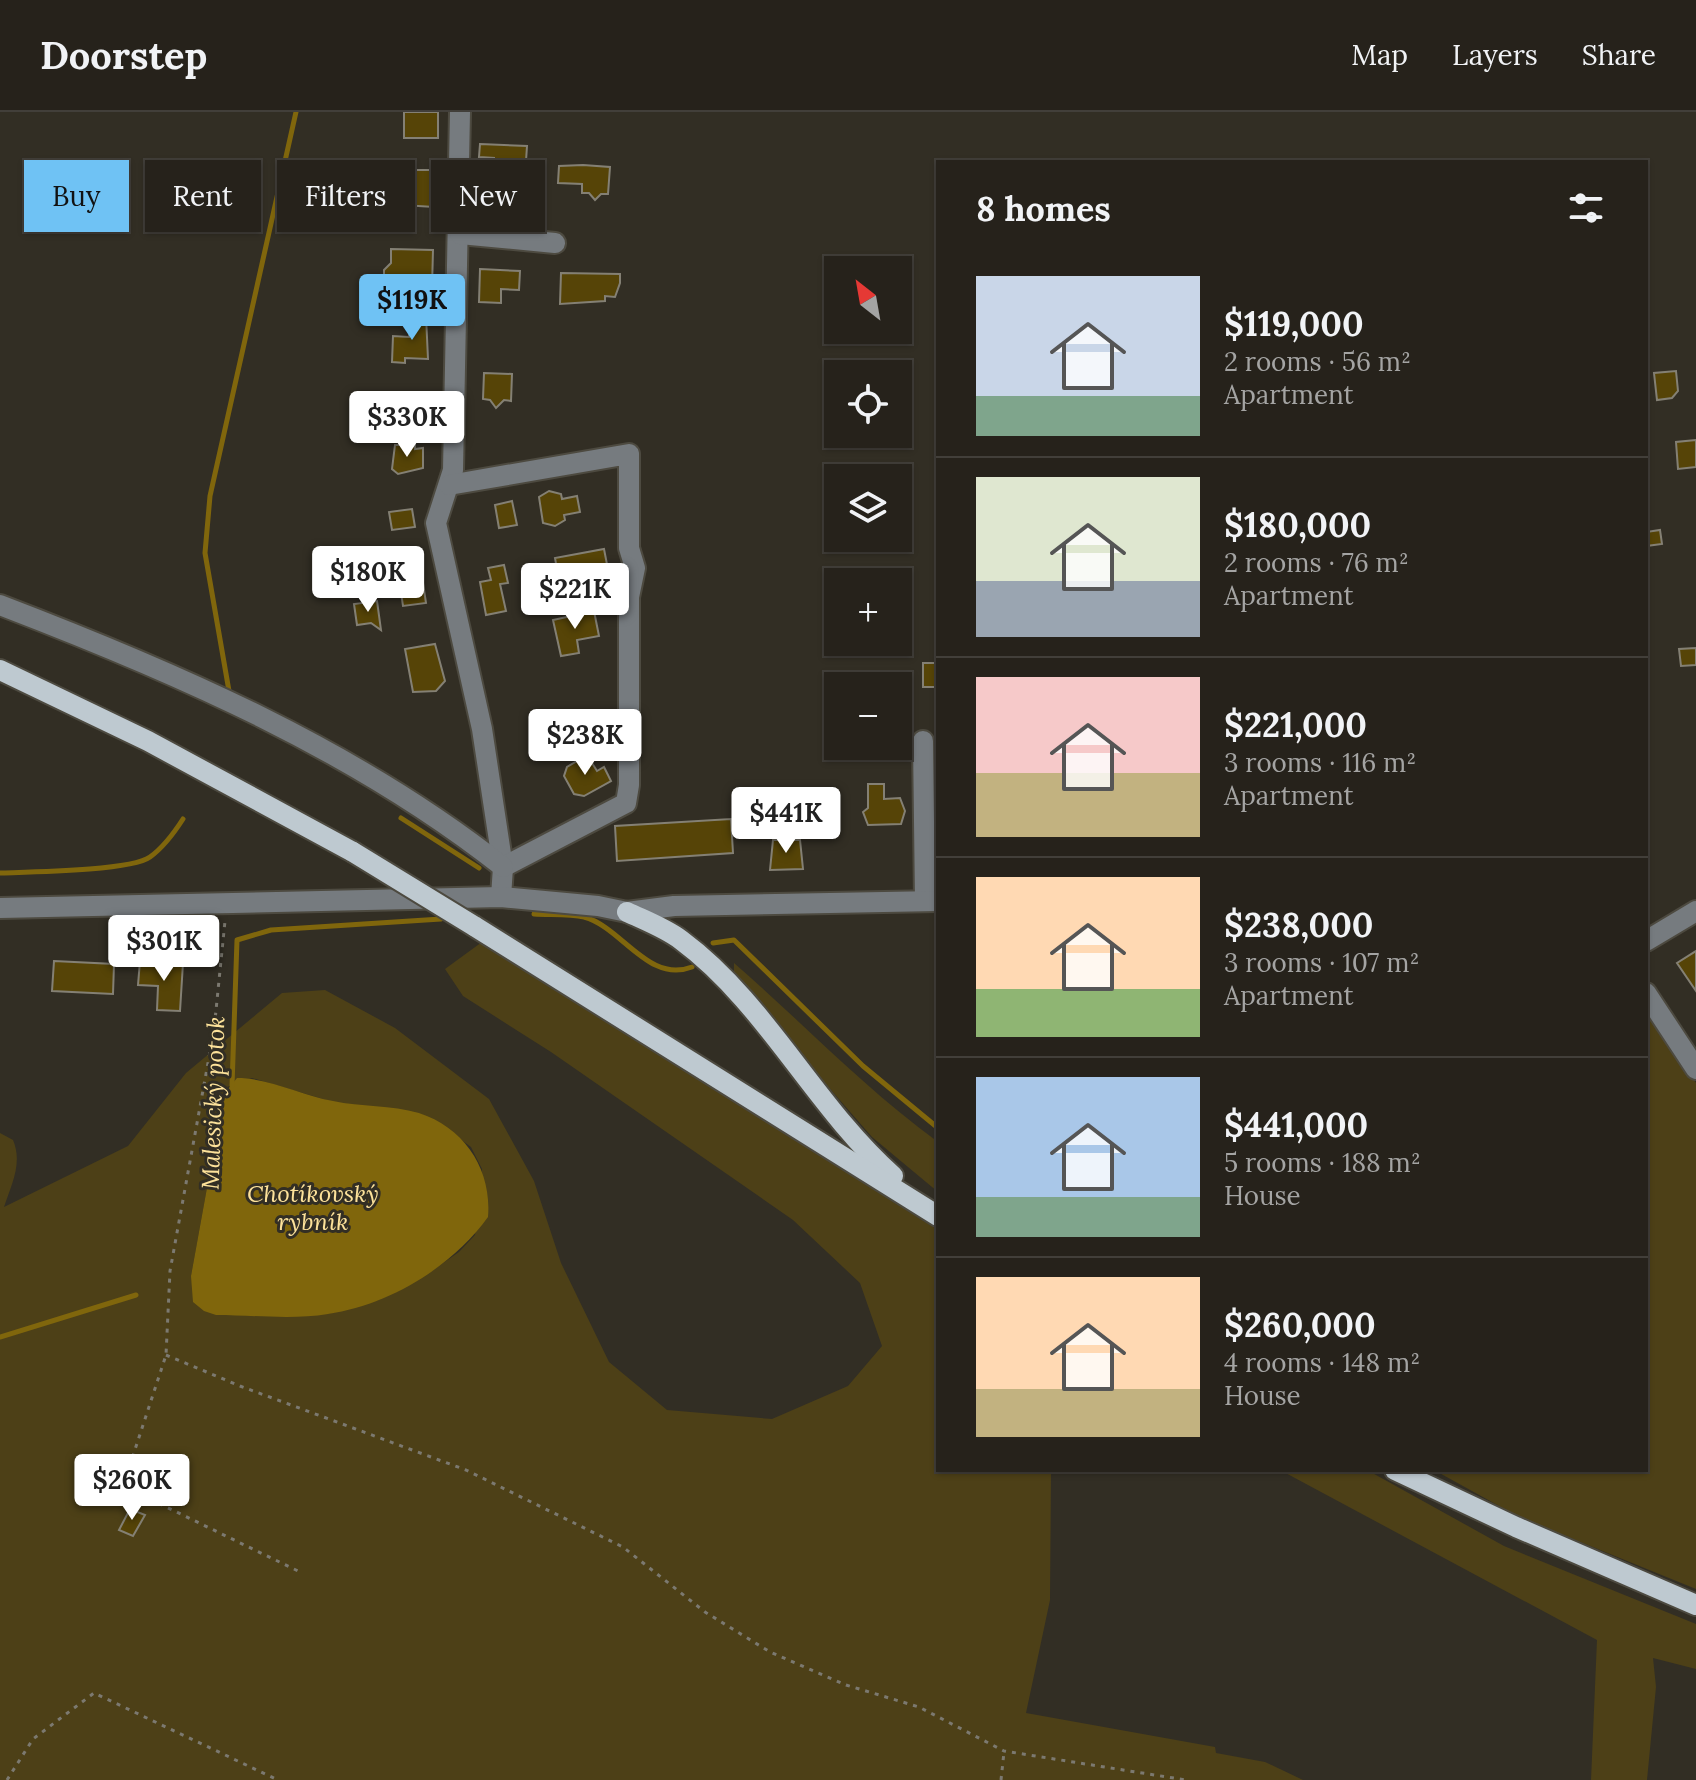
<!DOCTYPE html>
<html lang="en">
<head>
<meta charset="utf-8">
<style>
	:root { --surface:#26221b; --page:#322f28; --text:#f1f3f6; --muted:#a4a4a3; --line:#423f3a; --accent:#6fc2f4 }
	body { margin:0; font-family:Lora,serif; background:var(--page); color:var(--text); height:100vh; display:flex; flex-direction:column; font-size:30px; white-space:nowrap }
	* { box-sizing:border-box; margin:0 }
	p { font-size:26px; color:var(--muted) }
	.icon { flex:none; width:44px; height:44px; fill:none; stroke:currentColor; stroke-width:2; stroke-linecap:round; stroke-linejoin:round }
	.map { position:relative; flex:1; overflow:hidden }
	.details { position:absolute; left:936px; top:48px; width:712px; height:1312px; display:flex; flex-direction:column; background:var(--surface); border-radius:0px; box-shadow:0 2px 6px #0004,0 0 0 2px var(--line) }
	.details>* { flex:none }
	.hud { position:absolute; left:24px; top:48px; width:760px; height:72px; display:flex; gap:16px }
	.needle { width:52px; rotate:329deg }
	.tools { position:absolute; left:824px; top:144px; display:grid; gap:16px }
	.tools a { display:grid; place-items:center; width:88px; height:88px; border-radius:0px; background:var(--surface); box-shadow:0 2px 6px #0004,0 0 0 2px var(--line); font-size:40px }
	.price { position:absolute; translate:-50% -68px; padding:0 18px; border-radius:8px; background:#fff; color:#222; font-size:26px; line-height:52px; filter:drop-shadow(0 2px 4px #0008) }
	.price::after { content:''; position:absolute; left:50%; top:48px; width:24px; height:18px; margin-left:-12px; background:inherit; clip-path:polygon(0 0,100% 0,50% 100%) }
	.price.selected { background:var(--accent); color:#111 }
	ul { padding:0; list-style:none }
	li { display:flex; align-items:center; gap:24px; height:200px; padding:0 40px }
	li+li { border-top:2px solid var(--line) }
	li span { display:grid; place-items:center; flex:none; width:224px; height:160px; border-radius:0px; color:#555 }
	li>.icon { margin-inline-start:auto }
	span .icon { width:96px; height:96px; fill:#fffc; stroke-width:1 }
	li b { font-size:34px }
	h2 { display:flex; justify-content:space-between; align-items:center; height:96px; padding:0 40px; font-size:34px }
	.chip { padding:0 28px; border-radius:0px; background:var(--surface); box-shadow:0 2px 6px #0004,0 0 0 2px var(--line); font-size:28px; line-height:72px }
	.chip.selected { background:var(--accent); color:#111 }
	header { display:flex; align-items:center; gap:48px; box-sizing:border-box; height:112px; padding:0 40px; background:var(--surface); border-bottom:2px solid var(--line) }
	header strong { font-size:38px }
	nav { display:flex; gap:44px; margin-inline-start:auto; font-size:28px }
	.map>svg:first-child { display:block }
	.green { fill:#4d4017; fill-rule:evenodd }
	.water { fill:#80660c }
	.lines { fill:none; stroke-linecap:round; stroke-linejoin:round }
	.stream { stroke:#80660c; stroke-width:5 }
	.building { fill:#564407; stroke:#848074; stroke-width:2 }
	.minor-casing { stroke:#4d4a40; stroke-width:24 }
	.major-casing { stroke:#4d4a40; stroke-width:24 }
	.path { stroke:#7c7970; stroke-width:3; stroke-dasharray:4 6; stroke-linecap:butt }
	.minor { stroke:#767b7f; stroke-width:20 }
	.major { stroke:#bec9d0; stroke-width:20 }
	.major-bridge-casing { stroke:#4d4a40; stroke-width:24; stroke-linecap:butt }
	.major-bridge { stroke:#bec9d0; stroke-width:20 }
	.labels { text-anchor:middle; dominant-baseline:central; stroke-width:6; stroke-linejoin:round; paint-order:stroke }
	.water-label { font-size:24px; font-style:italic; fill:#fde29a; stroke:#322e24 }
</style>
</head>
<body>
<header>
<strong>Doorstep</strong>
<nav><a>Map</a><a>Layers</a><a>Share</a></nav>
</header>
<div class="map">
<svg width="1696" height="1668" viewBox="0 0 1696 1668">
	<rect width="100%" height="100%" fill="#322e24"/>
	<g class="green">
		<path d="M482,830l456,288v240h113l-1,130 -24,113 189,34 1,6 49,9 38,18h-1303v-647l13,7c10,23 -2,46 -9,67l124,-61 58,-73 96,-80 43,-3 70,38 94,71 45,82 27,82 48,99 58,48 105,9 76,-33 34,-40 -22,-63 -67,-63 -242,-168 -88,-56 -18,-27zM252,966l81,24 88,12 18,10 32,23 11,22 -7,66 -16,17 -29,20 -51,28 -52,14 -136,-38 33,-182 3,-7z"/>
		<path d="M734,851c68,59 131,126 204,179v50l-66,-55 -138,-158z"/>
		<polygon points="1646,896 1696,971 1696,1477 1519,1405 1434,1358 1646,1358"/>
		<polygon points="1280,1358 1367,1358 1504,1434 1696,1512 1696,1557 1653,1546 1656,1575 1647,1668 1591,1668 1597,1528"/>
	</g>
	<path class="water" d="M237,966c32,0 64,17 96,23 28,6 58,4 86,12 46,15 73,57 69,104 -36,50 -99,88 -160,97 -36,6 -76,1 -112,1l-12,-4 -11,-9 -2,-26 33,-182z"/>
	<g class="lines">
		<g class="stream">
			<polyline points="229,579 205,441 210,384 296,0"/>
			<polyline points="401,706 479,756"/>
			<path d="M0,761c28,-1 131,-2 150,-16 14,-10 24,-24 33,-38"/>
			<path d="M534,802c16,1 35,0 50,3 38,10 64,67 108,50"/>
			<polyline points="713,831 734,828 863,954 938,1016"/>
			<polyline points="232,974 237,828 271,818 441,807"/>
			<polyline points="0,1225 136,1183"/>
		</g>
	</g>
	<g class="building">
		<rect x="404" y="0" width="34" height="26"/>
		<polygon points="480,32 527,34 525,64 514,63 513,68 493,67 494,46 479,45"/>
		<polygon points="583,53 610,55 608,82 601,82 595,88 589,81 582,81 582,72 558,71 559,54"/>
		<polygon points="394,58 436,58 434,95 386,92"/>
		<polygon points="391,137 433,138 432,175 384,172 384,158 391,151"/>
		<polygon points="480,157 520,159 519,178 501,177 501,191 479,190"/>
		<polygon points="561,161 620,162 620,171 615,185 605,184 605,189 560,192"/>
		<polygon points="410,204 426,204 428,247 405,246 405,251 392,250 393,224 409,225"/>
		<polygon points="1676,259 1678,279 1672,286 1657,288 1654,261"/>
		<polygon points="484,261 512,262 511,289 504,288 496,296 490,288 483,287"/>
		<polygon points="1696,328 1696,355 1678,357 1676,330"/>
		<polygon points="395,333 415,333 415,337 423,336 423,356 398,362 392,357"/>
		<polygon points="549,379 561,382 562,387 577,384 580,400 564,403 565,408 555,414 543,411 539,385"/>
		<polygon points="512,389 517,413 499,416 495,393"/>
		<polygon points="412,397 415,415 392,418 389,400"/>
		<polygon points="1660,418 1662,432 1646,434 1646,420"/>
		<polygon points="604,437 611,473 591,477 588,462 559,468 555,446"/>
		<polygon points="504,453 508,471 500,472 506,499 486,503 480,470 491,468 488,456"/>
		<polygon points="423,471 426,491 403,494 400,474"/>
		<polygon points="377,489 381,518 371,511 357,513 354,492"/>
		<polygon points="594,499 599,524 577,528 579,541 561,544 553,508"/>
		<polygon points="435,532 445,569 436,579 413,580 405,537"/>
		<polygon points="1696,536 1696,553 1681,554 1679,537"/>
		<rect x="923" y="551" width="15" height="24"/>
		<polygon points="587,643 597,659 604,655 611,669 584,684 574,682 564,664 567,655"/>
		<polygon points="868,672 884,672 884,687 900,686 905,699 901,712 868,713 863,700 868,696"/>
		<rect x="748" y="686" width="14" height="14"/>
		<polygon points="731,707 733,741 617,749 615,714"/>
		<polygon points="773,728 800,728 803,757 770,758"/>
		<polygon points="1696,839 1696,879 1677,851"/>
		<polygon points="54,849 114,852 113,882 52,879"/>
		<polygon points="140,849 183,851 180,899 157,898 158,874 138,873"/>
		<polygon points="130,1397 145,1403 133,1424 119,1418"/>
	</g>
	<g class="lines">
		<g class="minor-casing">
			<g id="minor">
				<polyline points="460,0 453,358 436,411 482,617 503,755 501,785"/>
				<polyline points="460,122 555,131"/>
				<polyline points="449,373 629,342 629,436 635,456 629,485 629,673 626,691 503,755"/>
				<path d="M0,493c175,67 355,145 503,262"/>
				<polyline points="923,629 925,789"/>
				<polyline points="0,796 501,785 598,794 627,800 674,794 938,789"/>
				<polyline points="1646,829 1696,799"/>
				<polyline points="1646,881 1696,957"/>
			</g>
		</g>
		<g class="major-casing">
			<g id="major">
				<polyline points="0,558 148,629 353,740"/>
				<path d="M627,800c19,9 38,16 54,28 85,63 133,166 212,236"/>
				<polyline points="474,814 938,1104"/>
				<polyline points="1395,1358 1516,1415 1696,1493"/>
			</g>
		</g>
		<g class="path">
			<polyline points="166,1243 240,1274 466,1358 623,1435 705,1500 770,1540 846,1573 919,1595 1004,1639 1186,1668"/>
			<polyline points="123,1374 298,1459"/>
			<polyline points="113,1391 123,1374 166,1243 170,1159 214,918 225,809"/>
			<polyline points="7,1668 33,1627 94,1581 278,1668"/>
			<polyline points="1001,1668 1004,1640"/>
		</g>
		<use href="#minor" class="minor"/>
		<use href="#major" class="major"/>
		<g class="major-bridge-casing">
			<polyline id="major-bridge" points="353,740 474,814"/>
		</g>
		<use href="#major-bridge" class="major-bridge"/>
	</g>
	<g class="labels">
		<g class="water-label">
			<text transform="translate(213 991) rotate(-88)">Malesický potok</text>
			<text x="313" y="1081">Chotíkovský<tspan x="313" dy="28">rybník</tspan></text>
		</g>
	</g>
</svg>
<div class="tools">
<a><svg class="needle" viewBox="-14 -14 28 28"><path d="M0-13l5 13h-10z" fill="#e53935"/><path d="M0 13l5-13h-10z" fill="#a4a4a3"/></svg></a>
<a><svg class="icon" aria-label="locate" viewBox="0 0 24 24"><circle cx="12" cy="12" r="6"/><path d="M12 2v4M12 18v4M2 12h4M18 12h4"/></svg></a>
<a><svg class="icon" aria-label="layers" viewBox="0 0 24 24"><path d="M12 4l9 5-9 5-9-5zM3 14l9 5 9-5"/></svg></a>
<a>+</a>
<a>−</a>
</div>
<b class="price selected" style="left:412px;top:230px">$119K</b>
<b class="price" style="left:407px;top:347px">$330K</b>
<b class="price" style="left:368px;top:502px">$180K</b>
<b class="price" style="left:575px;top:519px">$221K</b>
<b class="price" style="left:585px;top:665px">$238K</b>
<b class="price" style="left:786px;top:743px">$441K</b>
<b class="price" style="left:164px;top:871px">$301K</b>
<b class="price" style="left:132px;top:1410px">$260K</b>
<div class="hud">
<a class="chip selected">Buy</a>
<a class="chip">Rent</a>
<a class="chip">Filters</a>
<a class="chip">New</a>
</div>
<section class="details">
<h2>8 homes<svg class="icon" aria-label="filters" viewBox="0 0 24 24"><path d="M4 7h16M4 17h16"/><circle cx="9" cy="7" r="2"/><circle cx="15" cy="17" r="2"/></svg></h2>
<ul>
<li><span style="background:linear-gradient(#c9d6e8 75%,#7fa58c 0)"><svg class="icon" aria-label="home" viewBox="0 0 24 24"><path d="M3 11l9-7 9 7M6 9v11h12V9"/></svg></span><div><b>$119,000</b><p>2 rooms · 56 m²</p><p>Apartment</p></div></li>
<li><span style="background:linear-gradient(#dfe7d0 65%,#9aa5b1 0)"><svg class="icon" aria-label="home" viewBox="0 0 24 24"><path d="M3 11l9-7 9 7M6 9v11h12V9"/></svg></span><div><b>$180,000</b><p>2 rooms · 76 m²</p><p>Apartment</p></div></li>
<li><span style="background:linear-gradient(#f6c9c9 60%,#c2b280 0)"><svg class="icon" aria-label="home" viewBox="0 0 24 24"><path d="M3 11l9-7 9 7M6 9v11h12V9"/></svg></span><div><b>$221,000</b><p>3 rooms · 116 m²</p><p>Apartment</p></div></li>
<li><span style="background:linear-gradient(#ffd9b3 70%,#8fb573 0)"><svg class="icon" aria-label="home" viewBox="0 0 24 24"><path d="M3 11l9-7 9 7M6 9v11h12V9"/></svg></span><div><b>$238,000</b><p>3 rooms · 107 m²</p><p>Apartment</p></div></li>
<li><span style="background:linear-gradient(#a9c7e8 75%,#7fa58c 0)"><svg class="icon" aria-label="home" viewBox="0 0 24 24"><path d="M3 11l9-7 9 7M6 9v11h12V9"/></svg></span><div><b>$441,000</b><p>5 rooms · 188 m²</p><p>House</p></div></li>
<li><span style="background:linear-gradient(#ffd9b3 70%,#c2b280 0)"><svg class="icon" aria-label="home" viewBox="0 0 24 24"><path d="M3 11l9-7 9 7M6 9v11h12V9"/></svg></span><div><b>$260,000</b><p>4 rooms · 148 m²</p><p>House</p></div></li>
</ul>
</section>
</div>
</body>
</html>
